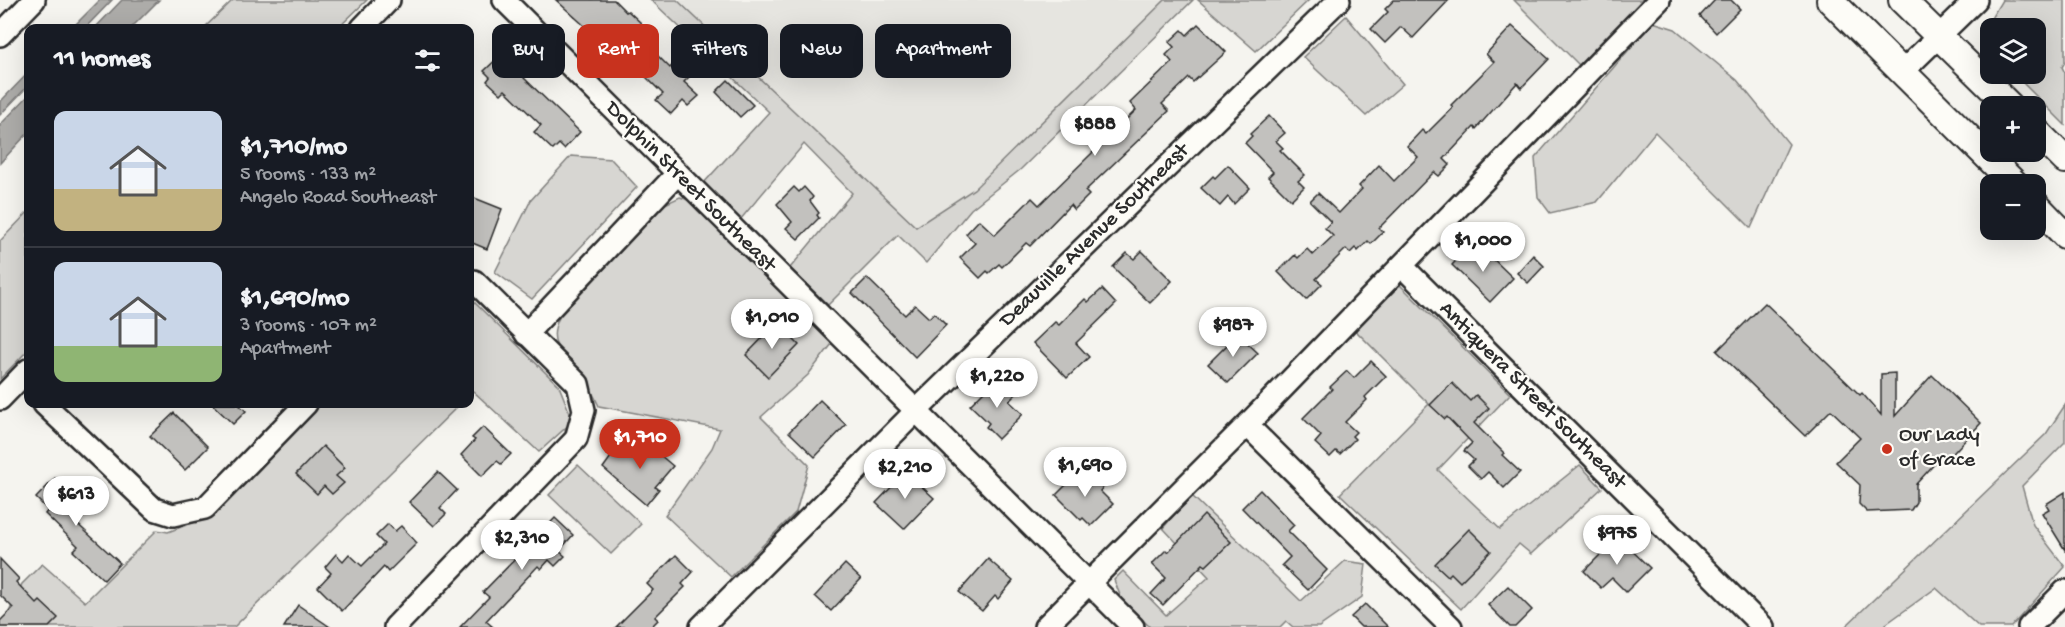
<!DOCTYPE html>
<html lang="en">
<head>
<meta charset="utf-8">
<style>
	:root { --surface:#171b24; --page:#20242c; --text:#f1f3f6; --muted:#9ea1a6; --line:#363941; --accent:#c8321e }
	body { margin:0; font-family:"Gochi Hand",sans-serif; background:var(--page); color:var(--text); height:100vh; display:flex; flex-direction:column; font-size:22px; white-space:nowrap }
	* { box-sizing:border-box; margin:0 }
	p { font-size:20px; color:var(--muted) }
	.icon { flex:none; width:33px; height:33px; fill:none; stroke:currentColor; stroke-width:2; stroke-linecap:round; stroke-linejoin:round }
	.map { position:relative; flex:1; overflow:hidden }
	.details { position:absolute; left:24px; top:24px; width:450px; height:384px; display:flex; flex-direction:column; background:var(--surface); border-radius:12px; box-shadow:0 6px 24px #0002 }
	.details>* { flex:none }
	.banner { position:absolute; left:492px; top:24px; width:570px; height:54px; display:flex; gap:12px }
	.buttons { position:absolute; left:1980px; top:18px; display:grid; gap:12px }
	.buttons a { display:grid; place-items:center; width:66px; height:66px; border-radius:12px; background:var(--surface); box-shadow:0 6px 24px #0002; font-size:30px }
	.price { position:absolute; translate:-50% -51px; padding:0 14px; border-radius:21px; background:#fff; color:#222; font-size:20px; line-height:39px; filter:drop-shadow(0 2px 3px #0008) }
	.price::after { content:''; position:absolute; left:50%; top:36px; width:18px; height:14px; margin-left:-9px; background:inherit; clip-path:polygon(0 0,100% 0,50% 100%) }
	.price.selected { background:var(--accent); color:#fff }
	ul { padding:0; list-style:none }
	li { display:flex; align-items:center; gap:18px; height:150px; padding:0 30px }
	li+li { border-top:2px solid var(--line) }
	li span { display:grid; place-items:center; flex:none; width:168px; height:120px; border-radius:12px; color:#555 }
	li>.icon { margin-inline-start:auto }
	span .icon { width:72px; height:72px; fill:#fffc; stroke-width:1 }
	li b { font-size:26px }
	h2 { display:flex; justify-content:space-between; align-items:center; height:72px; padding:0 30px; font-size:26px }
	.tag { padding:0 21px; border-radius:12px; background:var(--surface); box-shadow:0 6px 24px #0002; font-size:21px; line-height:54px }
	.tag.selected { background:var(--accent); color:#fff }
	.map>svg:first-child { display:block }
	.built { fill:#e6e5e0 }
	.green { fill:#d7d6d2; stroke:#81807e; stroke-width:1.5 }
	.water { fill:#adaca9; stroke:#797877; stroke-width:1.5 }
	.building { fill:#c2c1be; stroke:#2b2b2b; stroke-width:1.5 }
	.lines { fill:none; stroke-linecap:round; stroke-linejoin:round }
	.minor-casing { stroke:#2b2b2b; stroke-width:26 }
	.major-casing { stroke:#2b2b2b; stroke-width:30 }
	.minor { stroke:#fdfcf7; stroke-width:21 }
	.major { stroke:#fdfcf7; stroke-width:26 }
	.poi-dot { fill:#c8321e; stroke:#fdfcf7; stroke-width:2 }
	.labels { text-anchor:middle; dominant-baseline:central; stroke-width:4.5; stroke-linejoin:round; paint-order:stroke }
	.street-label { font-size:22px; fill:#2b2b2b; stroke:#fdfcf7 }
	.poi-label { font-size:22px; fill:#2b2b2b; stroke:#fdfcf7; text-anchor:start }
</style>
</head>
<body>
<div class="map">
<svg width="2065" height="627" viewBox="0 0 2065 627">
	<rect width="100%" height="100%" fill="#f5f4ef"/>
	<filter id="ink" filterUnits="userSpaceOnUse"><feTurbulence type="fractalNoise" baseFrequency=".0167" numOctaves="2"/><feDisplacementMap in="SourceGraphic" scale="12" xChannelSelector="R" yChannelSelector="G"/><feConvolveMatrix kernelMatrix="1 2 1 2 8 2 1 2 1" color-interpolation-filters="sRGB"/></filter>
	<g filter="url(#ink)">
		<polygon class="built" points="677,0 1165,0 974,189 915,227"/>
		<g class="green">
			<polygon points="233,0 367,0 338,28 204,28"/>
			<polygon points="651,0 677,0 916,227 974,189 1165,0 1193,0 1021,169 971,209 926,263 898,235 828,305 790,268 852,193 804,144 740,220 701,186 769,112"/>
			<polygon points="1198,0 1309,0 1256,51"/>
			<polygon points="1514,0 1645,0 1582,68"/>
			<polygon points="2002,0 2065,0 2065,62 2062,67 2065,73 2065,125 2014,74 2036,74 2036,28 1990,28 1990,45 1984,30"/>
			<polygon points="1346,16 1403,84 1366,116 1303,57"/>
			<polygon points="1653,22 1675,29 1737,80 1789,144 1751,228 1655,132 1597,202 1550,213 1538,197 1535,158"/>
			<polygon points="571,156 611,159 637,187 532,299 495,272 531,200"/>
			<path d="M680,197l14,5 141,138 -27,35 -47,42 48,48 -13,47 -65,65 -66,-62 47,-67 8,-19 -121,-23c-5,-11 -10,-20 -17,-29 -17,-21 -38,-33 -22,-61l105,-112z"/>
			<polygon points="28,212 28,350 0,379 0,241"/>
			<polygon points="1399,284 1510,394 1438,470 1500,529 1580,465 1602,488 1531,554 1519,544 1461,609 1340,494 1429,404 1353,328"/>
			<polygon points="470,298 559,386 573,421 539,452 473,391 470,394"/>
			<polygon points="314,404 460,404 234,627 2,627 22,584 42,564 85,602 157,530 168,532 202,519"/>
			<polygon points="2065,405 2065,442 2022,486 2033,525 2065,567 2011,627 1979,627 1936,588 1886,624 1887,627 1845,627 2046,434"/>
			<polygon points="578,465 641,524 611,554 549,495"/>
			<polygon points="1191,495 1301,601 1345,561 1366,564 1362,597 1319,627 1293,627 1286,621 1280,627 1150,627 1122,600 1114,580 1123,571 1166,615 1209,577 1163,528"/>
		</g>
		<g class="water">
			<polygon points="100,0 112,0 85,28 72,28"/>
			<polygon points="122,0 159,0 131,28 95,28"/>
			<polygon points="28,73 28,86 0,115 0,102"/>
			<polygon points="28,96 28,133 0,163 0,125"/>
		</g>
		<g class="building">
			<polygon points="556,0 614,0 626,12 628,11 641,23 638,26 650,39 645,43 670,68 676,61 690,76 684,82 699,96 688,106 683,101 671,114 656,100 663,94 635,66 627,73 613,59 619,52 593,25 589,30"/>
			<polygon points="1394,0 1449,0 1413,38 1401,27 1385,43 1371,29 1388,12 1385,9"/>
			<polygon points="1715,0 1731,0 1740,9 1716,33 1700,16"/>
			<polygon points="1198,24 1226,52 1193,82 1189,78 1162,104 1169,111 1085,191 1089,195 1074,210 1070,205 1030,246 1026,243 1002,267 999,264 989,273 987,271 980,278 960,258 975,243 966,234 979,220 995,235 1032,198 1039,205 1136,110 1130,103 1172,62 1166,55 1174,47 1169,42 1182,30 1187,35"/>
			<polygon points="1512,26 1549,59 1521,88 1517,83 1476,129 1474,127 1444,159 1450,165 1439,176 1434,172 1379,228 1383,232 1371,244 1368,241 1358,251 1355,248 1350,253 1346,249 1316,279 1322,284 1306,300 1278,272 1295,255 1298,258 1307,249 1313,255 1333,236 1325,228 1331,222 1310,201 1318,193 1339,213 1362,189 1359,186 1379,165 1394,181 1418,157 1407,146 1422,130 1426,134 1453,107 1451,105 1494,62 1486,54"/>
			<polygon points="506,50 518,62 516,65 526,76 524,78 580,132 564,149 559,144 553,150 534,132 541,125 505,90 501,94 487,81 490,77 484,71"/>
			<polygon points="728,80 753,105 740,117 716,92"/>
			<polygon points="1269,116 1285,133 1276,141 1283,148 1280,150 1305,175 1298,181 1304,187 1291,200 1268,177 1273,172 1245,143 1252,136 1250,134"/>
			<polygon points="1228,165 1250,188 1234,204 1228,197 1220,206 1201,188 1213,176 1215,178"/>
			<polygon points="794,187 799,192 804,187 813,197 810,201 819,213 817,215 819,218 798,239 786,228 792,222 777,204"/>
			<polygon points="472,197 502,209 487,249 470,242 470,204"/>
			<polygon points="1469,247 1481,259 1487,253 1513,278 1490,302 1452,265"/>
			<polygon points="1142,251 1172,281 1150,303 1113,267 1127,253 1134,259"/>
			<polygon points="1533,255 1544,266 1528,283 1517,273"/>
			<polygon points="867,278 905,315 915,305 929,318 934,313 946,325 915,357 852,293"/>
			<polygon points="1102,289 1116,304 1076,343 1089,357 1067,378 1033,343 1055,322 1059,325 1085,299 1088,302"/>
			<polygon points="1765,303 1860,395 1862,393 1881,415 1881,374 1895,373 1895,416 1932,375 1981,423 1945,462 1940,458 1916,484 1916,502 1911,510 1867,512 1859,504 1860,485 1836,462 1860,438 1831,410 1805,436 1717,351"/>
			<polygon points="777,323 799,345 768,377 746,355"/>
			<polygon points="1238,334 1258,353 1228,383 1208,364"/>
			<polygon points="1371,361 1386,376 1365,397 1367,400 1345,422 1356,432 1352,436 1355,439 1340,454 1336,451 1330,457 1315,443 1321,436 1303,418 1332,389 1330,387 1347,371 1354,378"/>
			<polygon points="1004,382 1016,394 1009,401 1023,414 998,439 986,427 989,423 970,405 992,383 998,388"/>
			<polygon points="1452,383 1470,401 1476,395 1489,408 1474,423 1504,453 1502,455 1520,472 1504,488 1488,472 1481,479 1468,466 1474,460 1464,451 1472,443 1447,417 1445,419 1430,405"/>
			<polygon points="820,400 846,425 815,457 789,432"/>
			<polygon points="212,404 238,404 246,411 233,424"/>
			<polygon points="174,413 208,447 185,470 150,436"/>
			<polygon points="483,427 511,454 501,464 497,461 482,476 461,455 475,440 472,438"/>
			<polygon points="643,436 655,447 653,449 673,466 655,487 659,489 646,505 603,468 613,454 619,459 630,447 632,449"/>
			<polygon points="323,446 345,468 336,476 344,483 332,494 324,486 317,494 296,474"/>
			<polygon points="1080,471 1090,480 1095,475 1105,485 1100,491 1113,504 1091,526 1083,518 1081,520 1056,495"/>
			<polygon points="438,472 457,490 440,508 446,514 434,526 409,502"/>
			<polygon points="906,472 934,498 904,529 876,503"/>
			<polygon points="55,478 69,492 72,490 75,493 77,490 89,502 72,519 120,563 104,580 73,551 78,546 45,514 48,510 36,498"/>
			<polygon points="1260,490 1294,525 1288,531 1327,570 1308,590 1282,565 1290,557 1242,508"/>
			<polygon points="2065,492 2065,550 2042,513 2049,509 2046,504"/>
			<polygon points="1204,515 1231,542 1206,566 1203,564 1163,605 1151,594 1166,578 1152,564 1166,550 1168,552"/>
			<polygon points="555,518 573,535 559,551 565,556 555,566 549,560 541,569 538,566 486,621 493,627 460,627 489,597 483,592"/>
			<polygon points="388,524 395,531 401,526 417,543 388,572 384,567 342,611 318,587 331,573 325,567 336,554 343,561 349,554 362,566 384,544 376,536"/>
			<polygon points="1469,529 1491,551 1460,582 1451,573 1448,576 1435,564"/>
			<polygon points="1618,537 1650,568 1626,592 1612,578 1601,588 1584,571"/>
			<polygon points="676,555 693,572 682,584 685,587 655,617 658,620 651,627 616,627 653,590 647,584"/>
			<polygon points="0,559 19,579 16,582 37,604 40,601 58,618 49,627 0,627 0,621 13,608 0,595"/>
			<polygon points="988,559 1013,581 998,599 995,596 982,611 959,592"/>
			<polygon points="845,564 861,579 831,611 815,596"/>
			<polygon points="1508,586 1532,610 1515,627 1510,627 1488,605"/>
			<polygon points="1365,604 1388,627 1361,627 1351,617"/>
			<polygon points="298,605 330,627 284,627"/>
		</g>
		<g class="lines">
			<g class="minor-casing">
				<g id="minor">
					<polyline points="504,0 1133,627"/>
					<polyline points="362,28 389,0"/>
					<polyline points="0,35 34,0"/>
					<polyline points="1902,72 1976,0"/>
					<polyline points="1402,266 1763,627"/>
					<polyline points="526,334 677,174"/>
					<polyline points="0,399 28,370"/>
					<polyline points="44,404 154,509 173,515 205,508 306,404"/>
					<polyline points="1247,425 1451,627"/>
					<polyline points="395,627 576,439 584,410 578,384 474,281 470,281"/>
					<polyline points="701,627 917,410 1339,0"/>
					<polyline points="1045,627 1247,425 1659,0"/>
					<polyline points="2029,627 2065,591"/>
				</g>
			</g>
			<g class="major-casing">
				<g id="major">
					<polyline points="1830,0 2015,184"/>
					<polyline points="1902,0 2010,106"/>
					<polyline points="2036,131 2065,160"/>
					<polyline points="2036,205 2065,235"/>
				</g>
			</g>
			<use href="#minor" class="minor"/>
			<use href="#major" class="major"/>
		</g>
	</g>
	<circle class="poi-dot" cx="1887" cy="449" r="6"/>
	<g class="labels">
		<g class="street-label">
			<text transform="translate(690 187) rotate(45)">Dolphin Street Southeast</text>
			<text transform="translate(1095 236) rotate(-44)">Deauville Avenue Southeast</text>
			<text transform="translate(1532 396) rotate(45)">Antiquera Street Southeast</text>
		</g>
		<g class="poi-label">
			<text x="1899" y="436">Our Lady<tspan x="1899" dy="25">of Grace</tspan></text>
		</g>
	</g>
</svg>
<div class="buttons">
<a><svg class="icon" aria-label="layers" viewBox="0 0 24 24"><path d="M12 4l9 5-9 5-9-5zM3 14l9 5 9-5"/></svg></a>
<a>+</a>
<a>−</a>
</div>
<b class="price" style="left:1095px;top:157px">$888</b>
<b class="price" style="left:1483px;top:273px">$1,000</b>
<b class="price" style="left:772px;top:350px">$1,010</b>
<b class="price" style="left:1233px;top:358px">$987</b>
<b class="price" style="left:997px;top:409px">$1,220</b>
<b class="price selected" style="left:640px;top:470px">$1,710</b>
<b class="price" style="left:1085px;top:498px">$1,690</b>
<b class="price" style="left:905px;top:500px">$2,210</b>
<b class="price" style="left:76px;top:527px">$613</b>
<b class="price" style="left:1617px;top:566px">$975</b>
<b class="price" style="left:522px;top:571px">$2,310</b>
<div class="banner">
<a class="tag">Buy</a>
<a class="tag selected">Rent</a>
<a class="tag">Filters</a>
<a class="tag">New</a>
<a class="tag">Apartment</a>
</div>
<section class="details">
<h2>11 homes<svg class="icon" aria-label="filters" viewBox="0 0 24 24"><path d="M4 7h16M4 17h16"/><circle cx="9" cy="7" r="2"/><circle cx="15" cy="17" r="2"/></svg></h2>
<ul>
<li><span style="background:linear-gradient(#c9d6e8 65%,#c2b280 0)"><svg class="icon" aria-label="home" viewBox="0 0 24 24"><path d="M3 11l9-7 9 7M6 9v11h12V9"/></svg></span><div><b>$1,710/mo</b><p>5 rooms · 133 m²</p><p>Angelo Road Southeast</p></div></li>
<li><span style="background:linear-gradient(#c9d6e8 70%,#8fb573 0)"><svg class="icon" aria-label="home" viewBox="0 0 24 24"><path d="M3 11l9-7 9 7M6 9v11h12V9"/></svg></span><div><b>$1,690/mo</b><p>3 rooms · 107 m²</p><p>Apartment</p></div></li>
</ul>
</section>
</div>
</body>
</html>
